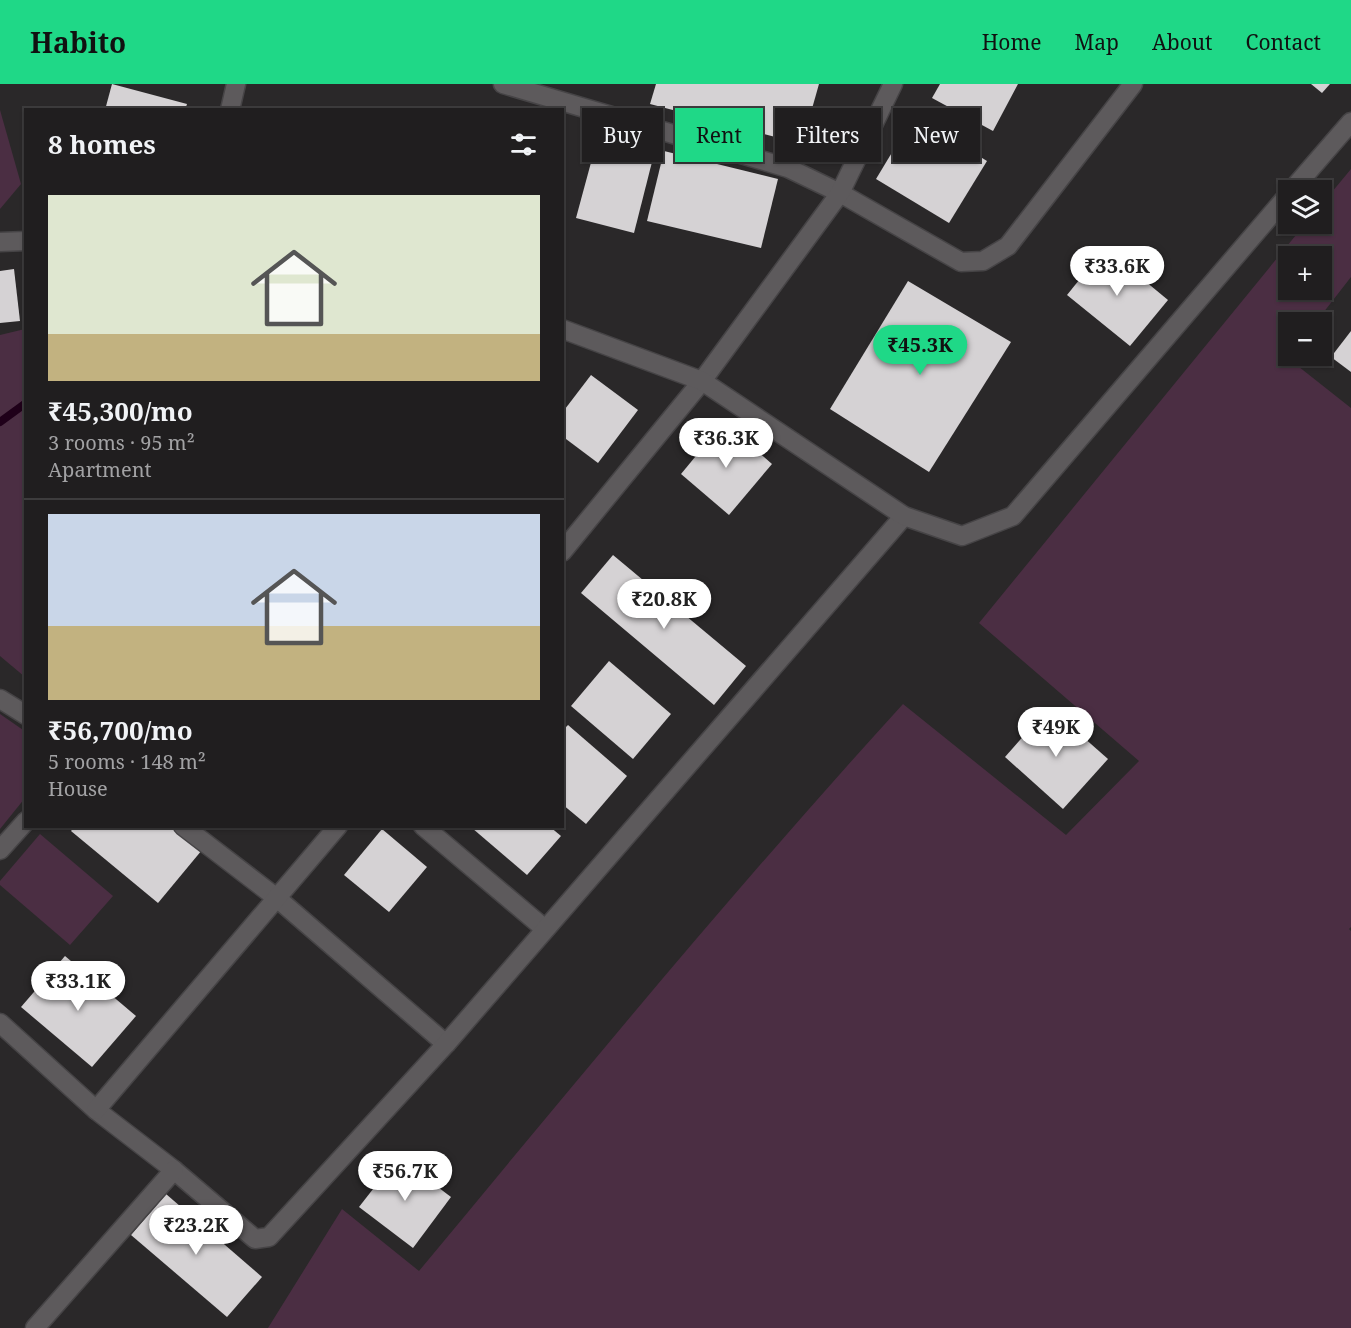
<!DOCTYPE html>
<html lang="en">
<head>
<meta charset="utf-8">
<style>
	:root { --surface:#201e1f; --page:#282728; --text:#f1f3f6; --muted:#a2a2a4; --line:#3d3c3d; --accent:#1fd887 }
	body { margin:0; font-family:"Noto Serif",serif; background:var(--page); color:var(--text); height:100vh; display:flex; flex-direction:column; font-size:22px; white-space:nowrap }
	* { box-sizing:border-box; margin:0 }
	p { font-size:20px; color:var(--muted) }
	.icon { flex:none; width:33px; height:33px; fill:none; stroke:currentColor; stroke-width:2; stroke-linecap:round; stroke-linejoin:round }
	.map { position:relative; flex:1; overflow:hidden }
	.panel { position:absolute; left:24px; top:24px; width:540px; height:720px; display:flex; flex-direction:column; background:var(--surface); border-radius:0px; box-shadow:0 2px 4px #0004,0 0 0 2px var(--line) }
	.panel>* { flex:none }
	.top-card { position:absolute; left:582px; top:24px; width:570px; height:54px; display:flex; gap:12px }
	.fabs { position:absolute; left:1278px; top:96px; display:grid; gap:12px }
	.fabs a { display:grid; place-items:center; width:54px; height:54px; border-radius:0px; background:var(--surface); box-shadow:0 2px 4px #0004,0 0 0 2px var(--line); font-size:30px }
	.price { position:absolute; translate:-50% -51px; padding:0 14px; border-radius:21px; background:#fff; color:#222; font-size:20px; line-height:39px; filter:drop-shadow(0 2px 3px #0008) }
	.price::after { content:''; position:absolute; left:50%; top:36px; width:18px; height:14px; margin-left:-9px; background:inherit; clip-path:polygon(0 0,100% 0,50% 100%) }
	.price.active { background:var(--accent); color:#111 }
	ul { padding:0; list-style:none }
	li { display:grid; align-content:center; gap:12px; height:318px; padding:0 24px }
	li+li { border-top:2px solid var(--line) }
	li span { display:grid; place-items:center; height:186px; border-radius:0px; color:#555 }
	li>.icon { margin-inline-start:auto }
	span .icon { width:108px; height:108px; fill:#fffc; stroke-width:1 }
	li b { font-size:26px }
	h2 { display:flex; justify-content:space-between; align-items:center; height:72px; padding:0 24px; font-size:26px }
	.pill { padding:0 21px; border-radius:0px; background:var(--surface); box-shadow:0 2px 4px #0004,0 0 0 2px var(--line); font-size:21px; line-height:54px }
	.pill.active { background:var(--accent); color:#111 }
	header { display:flex; align-items:center; gap:36px; box-sizing:border-box; height:84px; padding:0 30px; background:var(--accent); color:#111 }
	header strong { font-size:28px }
	nav { display:flex; gap:33px; margin-inline-start:auto; font-size:21px }
	.map>svg:first-child { display:block }
	.green { fill:#4b2e43; fill-rule:evenodd }
	.lines { fill:none; stroke-linecap:round; stroke-linejoin:round }
	.stream { stroke:#1f0019; stroke-width:8 }
	.building { fill:#d5d2d4 }
	.minor-casing { stroke:#464446; stroke-width:21 }
	.tertiary-casing { stroke:#464446; stroke-width:21 }
	.minor { stroke:#5d5a5c; stroke-width:18 }
	.tertiary { stroke:#5d5a5c; stroke-width:18 }
</style>
</head>
<body>
<header>
<strong>Habito</strong>
<nav><a>Home</a><a>Map</a><a>About</a><a>Contact</a></nav>
</header>
<div class="map">
<svg width="1351" height="1244" viewBox="0 0 1351 1244">
	<rect width="100%" height="100%" fill="#2a2829"/>
	<g class="green">
		<polygon points="0,26 21,100 0,125"/>
		<path d="M1351,85v108l-35,45h-28v34h3l-2,3 62,49v519l-2,2 2,2v397h-1083l74,-119 77,62c159,-192 317,-384 484,-567l163,131 73,-74 -160,-138 326,-399h17v-20zM1288,172h34v34h-34z"/>
		<polygon points="25,245 26,245 25,593 0,572 0,251"/>
		<polygon points="0,630 26,648 25,714 0,745"/>
		<polygon points="40,750 113,812 70,861 0,801 0,797"/>
	</g>
	<g class="lines">
		<polyline class="stream" points="0,338 26,319"/>
	</g>
	<g class="building">
		<polygon points="112,0 187,20 185,26 105,26"/>
		<polygon points="656,0 819,0 802,60 650,20"/>
		<polygon points="940,0 1018,0 993,47 932,14"/>
		<polygon points="1311,0 1330,0 1322,9"/>
		<polygon points="914,32 987,77 949,139 876,95"/>
		<polygon points="596,60 653,74 634,149 576,134"/>
		<polygon points="664,67 778,95 761,164 647,137"/>
		<polygon points="1105,164 1168,216 1130,262 1067,211"/>
		<polygon points="14,185 20,237 0,239 0,187"/>
		<polygon points="908,197 1011,258 929,388 830,325"/>
		<polygon points="1351,247 1351,288 1331,273"/>
		<polygon points="591,291 638,326 598,379 562,352 562,329"/>
		<polygon points="724,338 772,380 729,431 681,390"/>
		<polygon points="613,471 746,582 714,621 581,509"/>
		<polygon points="609,577 671,630 633,675 571,622"/>
		<polygon points="1049,623 1108,675 1063,725 1005,673"/>
		<polygon points="568,641 627,692 586,740 562,720 562,647"/>
		<polygon points="75,742 174,742 202,766 158,819 71,747"/>
		<polygon points="474,742 549,742 561,752 527,791 472,744"/>
		<polygon points="382,745 427,783 389,828 344,791"/>
		<polygon points="65,872 136,932 92,983 21,923"/>
		<polygon points="398,1073 451,1113 413,1164 359,1123"/>
		<polygon points="166,1110 262,1193 227,1233 131,1151"/>
	</g>
	<g class="lines">
		<g class="minor-casing">
			<g id="minor">
				<polyline points="503,0 788,84 840,109 961,178 983,177 1008,162 1133,0"/>
				<polyline points="230,26 236,0"/>
				<polyline points="562,468 702,297 840,109 893,0"/>
				<polyline points="0,615 26,631"/>
				<polyline points="183,742 278,815 446,960"/>
				<polyline points="423,742 545,845"/>
				<polyline points="0,766 26,737"/>
				<polyline points="0,939 96,1026 174,1086 255,1155 269,1153 446,960 904,432"/>
				<polyline points="96,1026 338,742"/>
				<polyline points="35,1244 174,1086"/>
			</g>
		</g>
		<g class="tertiary-casing">
			<g id="tertiary">
				<polyline points="1292,106 1351,38"/>
				<polyline points="0,158 26,157"/>
				<polyline points="562,245 702,297 904,432 962,452 1013,432 1288,111"/>
			</g>
		</g>
		<use href="#minor" class="minor"/>
		<use href="#tertiary" class="tertiary"/>
	</g>
</svg>
<div class="fabs">
<a><svg class="icon" aria-label="layers" viewBox="0 0 24 24"><path d="M12 4l9 5-9 5-9-5zM3 14l9 5 9-5"/></svg></a>
<a>+</a>
<a>−</a>
</div>
<b class="price" style="left:1117px;top:213px">₹33.6K</b>
<b class="price active" style="left:920px;top:292px">₹45.3K</b>
<b class="price" style="left:726px;top:385px">₹36.3K</b>
<b class="price" style="left:664px;top:546px">₹20.8K</b>
<b class="price" style="left:1056px;top:674px">₹49K</b>
<b class="price" style="left:78px;top:928px">₹33.1K</b>
<b class="price" style="left:405px;top:1118px">₹56.7K</b>
<b class="price" style="left:196px;top:1172px">₹23.2K</b>
<div class="top-card">
<a class="pill">Buy</a>
<a class="pill active">Rent</a>
<a class="pill">Filters</a>
<a class="pill">New</a>
</div>
<section class="panel">
<h2>8 homes<svg class="icon" aria-label="filters" viewBox="0 0 24 24"><path d="M4 7h16M4 17h16"/><circle cx="9" cy="7" r="2"/><circle cx="15" cy="17" r="2"/></svg></h2>
<ul>
<li><span style="background:linear-gradient(#dfe7d0 75%,#c2b280 0)"><svg class="icon" aria-label="home" viewBox="0 0 24 24"><path d="M3 11l9-7 9 7M6 9v11h12V9"/></svg></span><div><b>₹45,300/mo</b><p>3 rooms · 95 m²</p><p>Apartment</p></div></li>
<li><span style="background:linear-gradient(#c9d6e8 60%,#c2b280 0)"><svg class="icon" aria-label="home" viewBox="0 0 24 24"><path d="M3 11l9-7 9 7M6 9v11h12V9"/></svg></span><div><b>₹56,700/mo</b><p>5 rooms · 148 m²</p><p>House</p></div></li>
</ul>
</section>
</div>
</body>
</html>
